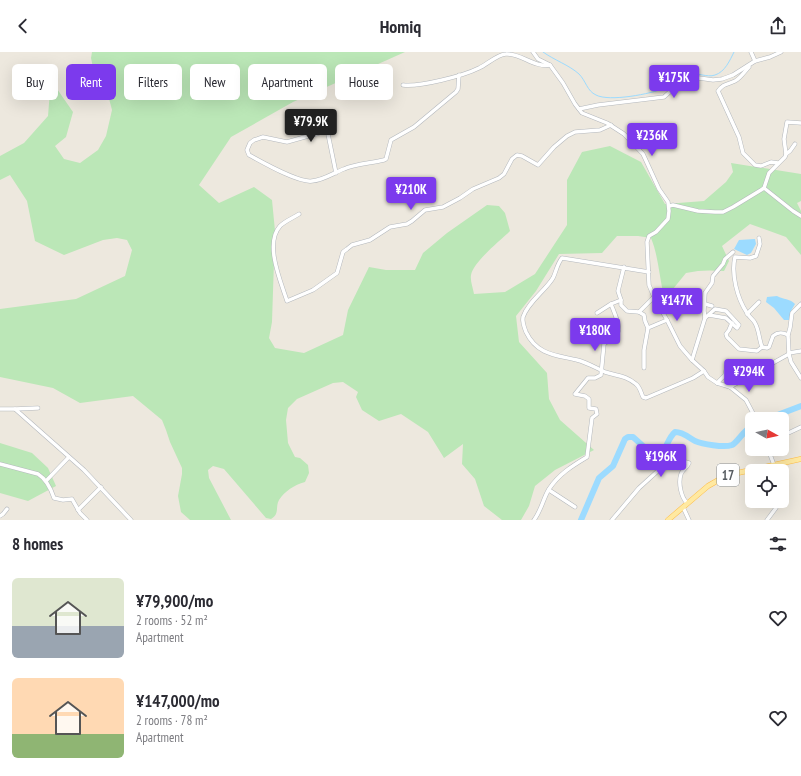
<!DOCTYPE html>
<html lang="en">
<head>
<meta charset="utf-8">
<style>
	:root { --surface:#fff; --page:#f7f7f7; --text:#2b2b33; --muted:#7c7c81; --accent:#7c3aed }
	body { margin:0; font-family:"PT Sans Narrow",sans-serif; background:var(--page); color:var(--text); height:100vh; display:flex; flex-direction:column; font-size:15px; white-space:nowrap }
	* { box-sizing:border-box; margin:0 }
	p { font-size:13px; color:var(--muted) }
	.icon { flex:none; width:22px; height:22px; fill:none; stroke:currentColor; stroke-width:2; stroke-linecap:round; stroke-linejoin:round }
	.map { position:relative; height:468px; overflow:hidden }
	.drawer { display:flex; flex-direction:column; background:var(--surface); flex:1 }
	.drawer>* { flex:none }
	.banner { position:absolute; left:12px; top:12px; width:400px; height:36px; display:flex; gap:8px }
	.needle { width:26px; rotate:98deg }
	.controls { position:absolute; left:745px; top:360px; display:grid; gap:8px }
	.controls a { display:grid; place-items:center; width:44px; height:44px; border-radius:6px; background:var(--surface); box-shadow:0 4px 16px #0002; font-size:20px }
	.price { position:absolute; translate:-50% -34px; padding:0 9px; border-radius:4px; background:var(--accent); color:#fff; font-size:13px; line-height:26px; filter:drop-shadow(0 1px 2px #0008) }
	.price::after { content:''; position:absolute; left:50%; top:24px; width:12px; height:9px; margin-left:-6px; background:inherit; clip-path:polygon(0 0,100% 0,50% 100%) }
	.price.active { background:#222; color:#fff }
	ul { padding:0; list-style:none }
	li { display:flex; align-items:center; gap:12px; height:100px; padding:0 12px }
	li span { display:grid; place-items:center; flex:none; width:112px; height:80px; border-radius:6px; color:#555 }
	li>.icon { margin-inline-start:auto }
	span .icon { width:48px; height:48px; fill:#fffc; stroke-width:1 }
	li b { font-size:17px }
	h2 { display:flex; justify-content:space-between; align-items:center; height:48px; padding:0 12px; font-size:17px }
	.chip { padding:0 14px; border-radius:6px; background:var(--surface); box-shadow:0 4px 16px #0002; font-size:14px; line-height:36px }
	.chip.active { background:var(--accent); color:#fff }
	header { display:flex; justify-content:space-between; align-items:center; height:52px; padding:0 12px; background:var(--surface); font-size:18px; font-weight:700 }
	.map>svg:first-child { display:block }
	.green { fill:#bbe7b7 }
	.water { fill:#9cdbff }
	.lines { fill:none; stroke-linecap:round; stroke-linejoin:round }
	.stream { stroke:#9cdbff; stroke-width:1 }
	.river { stroke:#9cdbff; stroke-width:6 }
	.minor-casing { stroke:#b4b8bd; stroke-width:4.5 }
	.major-casing { stroke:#febc46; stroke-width:5.5 }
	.minor { stroke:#fff; stroke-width:3.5 }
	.major { stroke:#ffe9a1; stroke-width:4.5 }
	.labels { text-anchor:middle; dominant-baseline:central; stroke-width:4; stroke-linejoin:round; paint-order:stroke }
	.shield { fill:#fff; stroke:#898d90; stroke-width:1 }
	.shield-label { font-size:13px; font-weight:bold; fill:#575c61 }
</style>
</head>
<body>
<header><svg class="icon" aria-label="back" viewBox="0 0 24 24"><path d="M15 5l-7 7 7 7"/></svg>Homiq<svg class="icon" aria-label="share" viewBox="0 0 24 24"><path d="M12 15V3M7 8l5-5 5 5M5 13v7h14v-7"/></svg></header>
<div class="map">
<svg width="801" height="468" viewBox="0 0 801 468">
	<rect width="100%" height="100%" fill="#ede8de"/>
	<g class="green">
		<path d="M92,0h313l-112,50 -62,35 -32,48 20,18 35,-16 18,13 3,31 -3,91 -3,16 6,10 29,5 39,-18 5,-25 21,-43 17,3h29l8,-17 24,-20 40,-28 12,1 6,7 5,18c-10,10 -36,30 -39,44 -1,6 2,13 3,19l31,-2 30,-18 32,-49v-45l15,-28 28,-6 31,16 24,42 39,-3 22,-19 7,-10 -2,-9 70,11v27l-4,2 4,8v44l-15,-18 -36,-13 -28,22 7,15 -5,10c-14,-1 -25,-1 -38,2l-13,16 -10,3c-4,-18 -5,-37 -12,-54l-13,-2h-21l-15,17 -43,1 -23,37 -20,25 3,26 28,31 2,26 11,21 34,30 -39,20 -20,16 -6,20 -8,14h-19l-18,-14 -9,-27 -13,-15 1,-20 -19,14 -16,-26 -27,-18 -22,7 -17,-11 -6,-13 2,-5 -15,-10 -10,1 -36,16 -9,9 -2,12 2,23 7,14 5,1 8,7 1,8 -4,9c-11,3 -20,9 -26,18 -4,7 1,14 -8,19l-5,-1 -42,-49 -11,-3 -5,4 1,8 22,42h-41l-9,-8 -3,-16 4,-22v-6l-12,-26 -4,-12 -4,-10 -29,-24 -53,7 -27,-15 -53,-11v-68l76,-10 49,-23 7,-26 -5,-10 -10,-2 -14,2 -39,15 -29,-14 -8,-40 -17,-26 -10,5v-24l24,-13 24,-27 2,-25 5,-5 18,26 -7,25 -11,9 9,13 16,4 18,-13 8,-14 6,-26 -7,-27 -11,-11 -3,-14z"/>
		<polygon points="0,391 32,401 48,416 56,434 28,449 0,441"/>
	</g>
	<g class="water">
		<polygon points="755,187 756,192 751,201 747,203 734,197 739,188"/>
		<path d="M777,244c7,4 12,2 18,8l-4,7 -2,9h-5l-10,-12 -8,-6 1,-5z"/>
	</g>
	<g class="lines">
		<path class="stream" d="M543,0c11,8 26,13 36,22 7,7 8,17 17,21 13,7 55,-1 69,-7 8,-4 14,-11 23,-14 9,-2 19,4 27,1 10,-3 15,-15 19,-23"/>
		<g class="river">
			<polyline points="767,367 801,354"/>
			<path d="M581,468l18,-42 14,-12 12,-27 3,-2h5l20,18 5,1c9,-6 9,-17 17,-24 8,0 13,5 20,9 7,3 29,7 37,4 5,-2 12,-15 20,-19"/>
		</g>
		<g class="minor-casing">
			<g id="minor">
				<polyline points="533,0 538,7 550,13 563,31 575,52 582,61 607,71 624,82 643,102 659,137 668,150 669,159 668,167 656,180 649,184 647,190 649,233 654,245 667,268 680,294 692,308 704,319 708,325 717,331 730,335 746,348 756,367"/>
				<polyline points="751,0 755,9"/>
				<path d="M749,15c-4,4 -9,12 -14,14 -8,4 -11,2 -17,10l21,46 4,16 12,12 6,1 10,-4 7,1"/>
				<path d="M403,33c17,2 60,-9 76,-17 7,-3 19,-14 27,-14 15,-1 28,14 44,11"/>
				<polyline points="579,57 598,53 664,45 683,28 699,26 713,28 722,27 733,23 755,9 770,5 781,0"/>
				<polyline points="786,102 790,99 795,92"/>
				<path d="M336,121l-8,-39 -2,-3 -39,11 -24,-5 -9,3 -4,3 -3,7 2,5c13,7 49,28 63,26 12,-1 21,-8 32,-12 10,-5 28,-6 40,-9l2,-1 5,-19 23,-13 42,-35 2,-3 1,-14"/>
				<polyline points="764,136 793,159 801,164"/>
				<polyline points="669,154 673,153 698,159 715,160 723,160 733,155 761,138 764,136 769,121 785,105 786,102 784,87 787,70 801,71"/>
				<path d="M299,162c-6,4 -14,7 -19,12 -16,18 1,56 7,75l26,-11 24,-17 6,-21 4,-3 5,-4 18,-5 20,-13 17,-3 5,-3 13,-11 18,-3 17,-9 13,-9 26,-11 5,-4 8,-15 5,-4 5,1 16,9 16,-18 13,-11 8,-4 25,-2 11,-5"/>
				<path d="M759,186l1,6 -4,12 -6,2 -15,-1c-4,17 2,41 12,56 2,4 6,6 8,10 4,7 4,16 7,24"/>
				<polyline points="624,215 618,239 621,248 621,253 627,259 639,260 644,263 645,269 648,276 644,298 644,316"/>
				<path d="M649,220l-87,-14c-5,6 -6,14 -9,20 -8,13 -25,24 -30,39 -1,5 1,10 3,15 11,23 30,23 51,28 9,2 19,8 28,12 12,4 20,3 31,12 4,3 5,9 7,13l3,1 47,-20 11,-7"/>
				<polyline points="705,252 712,254"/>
				<polyline points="639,260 654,245"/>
				<polyline points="597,261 611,252 621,248"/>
				<polyline points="747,262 759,250"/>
				<polyline points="705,266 715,257 726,259 739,273 737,276 726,266 709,263"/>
				<path d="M732,271l-3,7 -3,4 1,3 12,12 18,2 5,-4 5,1 2,-1 4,-11c5,-4 9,-4 15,-1"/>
				<polyline points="648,276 667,268"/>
				<polyline points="789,301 801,299"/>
				<polyline points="789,302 791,310 801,326"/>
				<polyline points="692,308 705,266 704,259 705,241 712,231 713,224 723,212 725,207 733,200"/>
				<polyline points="717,331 725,323 728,309"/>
				<polyline points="730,335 789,302 788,283 790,276 792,261 801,252"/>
				<polyline points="0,357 15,357 84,418 131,468"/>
				<polyline points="15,357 38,356"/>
				<polyline points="782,384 801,375"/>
				<polyline points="768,397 774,413"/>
				<path d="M0,412l38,10c8,5 13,15 16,24l9,2 9,-1 8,14 7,7"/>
				<polyline points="46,429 69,405"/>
				<polyline points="549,438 575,455"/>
				<polyline points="683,455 689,468"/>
				<polyline points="78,458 101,435"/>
				<polyline points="0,464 3,462 7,457"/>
				<path d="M534,468c7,-9 9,-21 15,-31 10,-15 23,-23 38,-32l5,-39 5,-4 -1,-5 -7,-1v-9l-4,-3 -10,-2 13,-16h7l6,-3 3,-31c4,-3 12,-8 14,-12 3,-6 -5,-22 -7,-28"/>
				<path d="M612,468l27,-32 33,-30 17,5c-2,5 -7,7 -8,11 -3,9 0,23 6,29"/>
				<polyline points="767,468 776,456 777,449"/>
			</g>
		</g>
		<g class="major-casing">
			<polyline id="major" points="668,468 708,434 722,426 733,422 801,407"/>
		</g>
		<use href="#minor" class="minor"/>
		<use href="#major" class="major"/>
	</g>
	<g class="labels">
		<rect class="shield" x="717" y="412" width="22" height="22" rx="3"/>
		<g class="shield-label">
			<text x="728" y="423">17</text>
		</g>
	</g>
</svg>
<div class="controls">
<a><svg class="needle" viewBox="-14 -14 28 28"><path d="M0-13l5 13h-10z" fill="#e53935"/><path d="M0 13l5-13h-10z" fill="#7c7c81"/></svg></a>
<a><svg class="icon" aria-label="locate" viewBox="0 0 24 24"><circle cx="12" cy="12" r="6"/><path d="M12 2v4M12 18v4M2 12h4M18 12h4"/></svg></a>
</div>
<b class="price" style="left:674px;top:47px">¥175K</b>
<b class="price active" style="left:311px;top:91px">¥79.9K</b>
<b class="price" style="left:652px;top:105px">¥236K</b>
<b class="price" style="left:411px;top:159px">¥210K</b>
<b class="price" style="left:677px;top:270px">¥147K</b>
<b class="price" style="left:595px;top:300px">¥180K</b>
<b class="price" style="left:749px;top:341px">¥294K</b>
<b class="price" style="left:661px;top:426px">¥196K</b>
<div class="banner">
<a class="chip">Buy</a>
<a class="chip active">Rent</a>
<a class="chip">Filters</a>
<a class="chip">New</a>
<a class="chip">Apartment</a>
<a class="chip">House</a>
</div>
</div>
<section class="drawer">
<h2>8 homes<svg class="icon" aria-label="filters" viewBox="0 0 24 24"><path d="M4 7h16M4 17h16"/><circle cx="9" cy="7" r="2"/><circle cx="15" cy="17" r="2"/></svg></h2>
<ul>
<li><span style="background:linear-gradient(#dfe7d0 60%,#9aa5b1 0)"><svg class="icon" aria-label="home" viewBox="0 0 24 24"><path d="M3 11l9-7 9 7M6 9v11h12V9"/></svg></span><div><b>¥79,900/mo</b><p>2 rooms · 52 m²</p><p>Apartment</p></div><svg class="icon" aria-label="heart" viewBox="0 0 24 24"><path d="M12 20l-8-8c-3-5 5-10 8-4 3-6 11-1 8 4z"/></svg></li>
<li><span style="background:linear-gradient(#ffd9b3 70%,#8fb573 0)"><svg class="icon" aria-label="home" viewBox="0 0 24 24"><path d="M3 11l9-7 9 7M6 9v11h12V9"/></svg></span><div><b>¥147,000/mo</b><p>2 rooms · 78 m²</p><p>Apartment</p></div><svg class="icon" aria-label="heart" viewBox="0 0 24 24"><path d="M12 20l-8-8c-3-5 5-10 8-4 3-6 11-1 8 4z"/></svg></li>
</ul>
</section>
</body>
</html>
